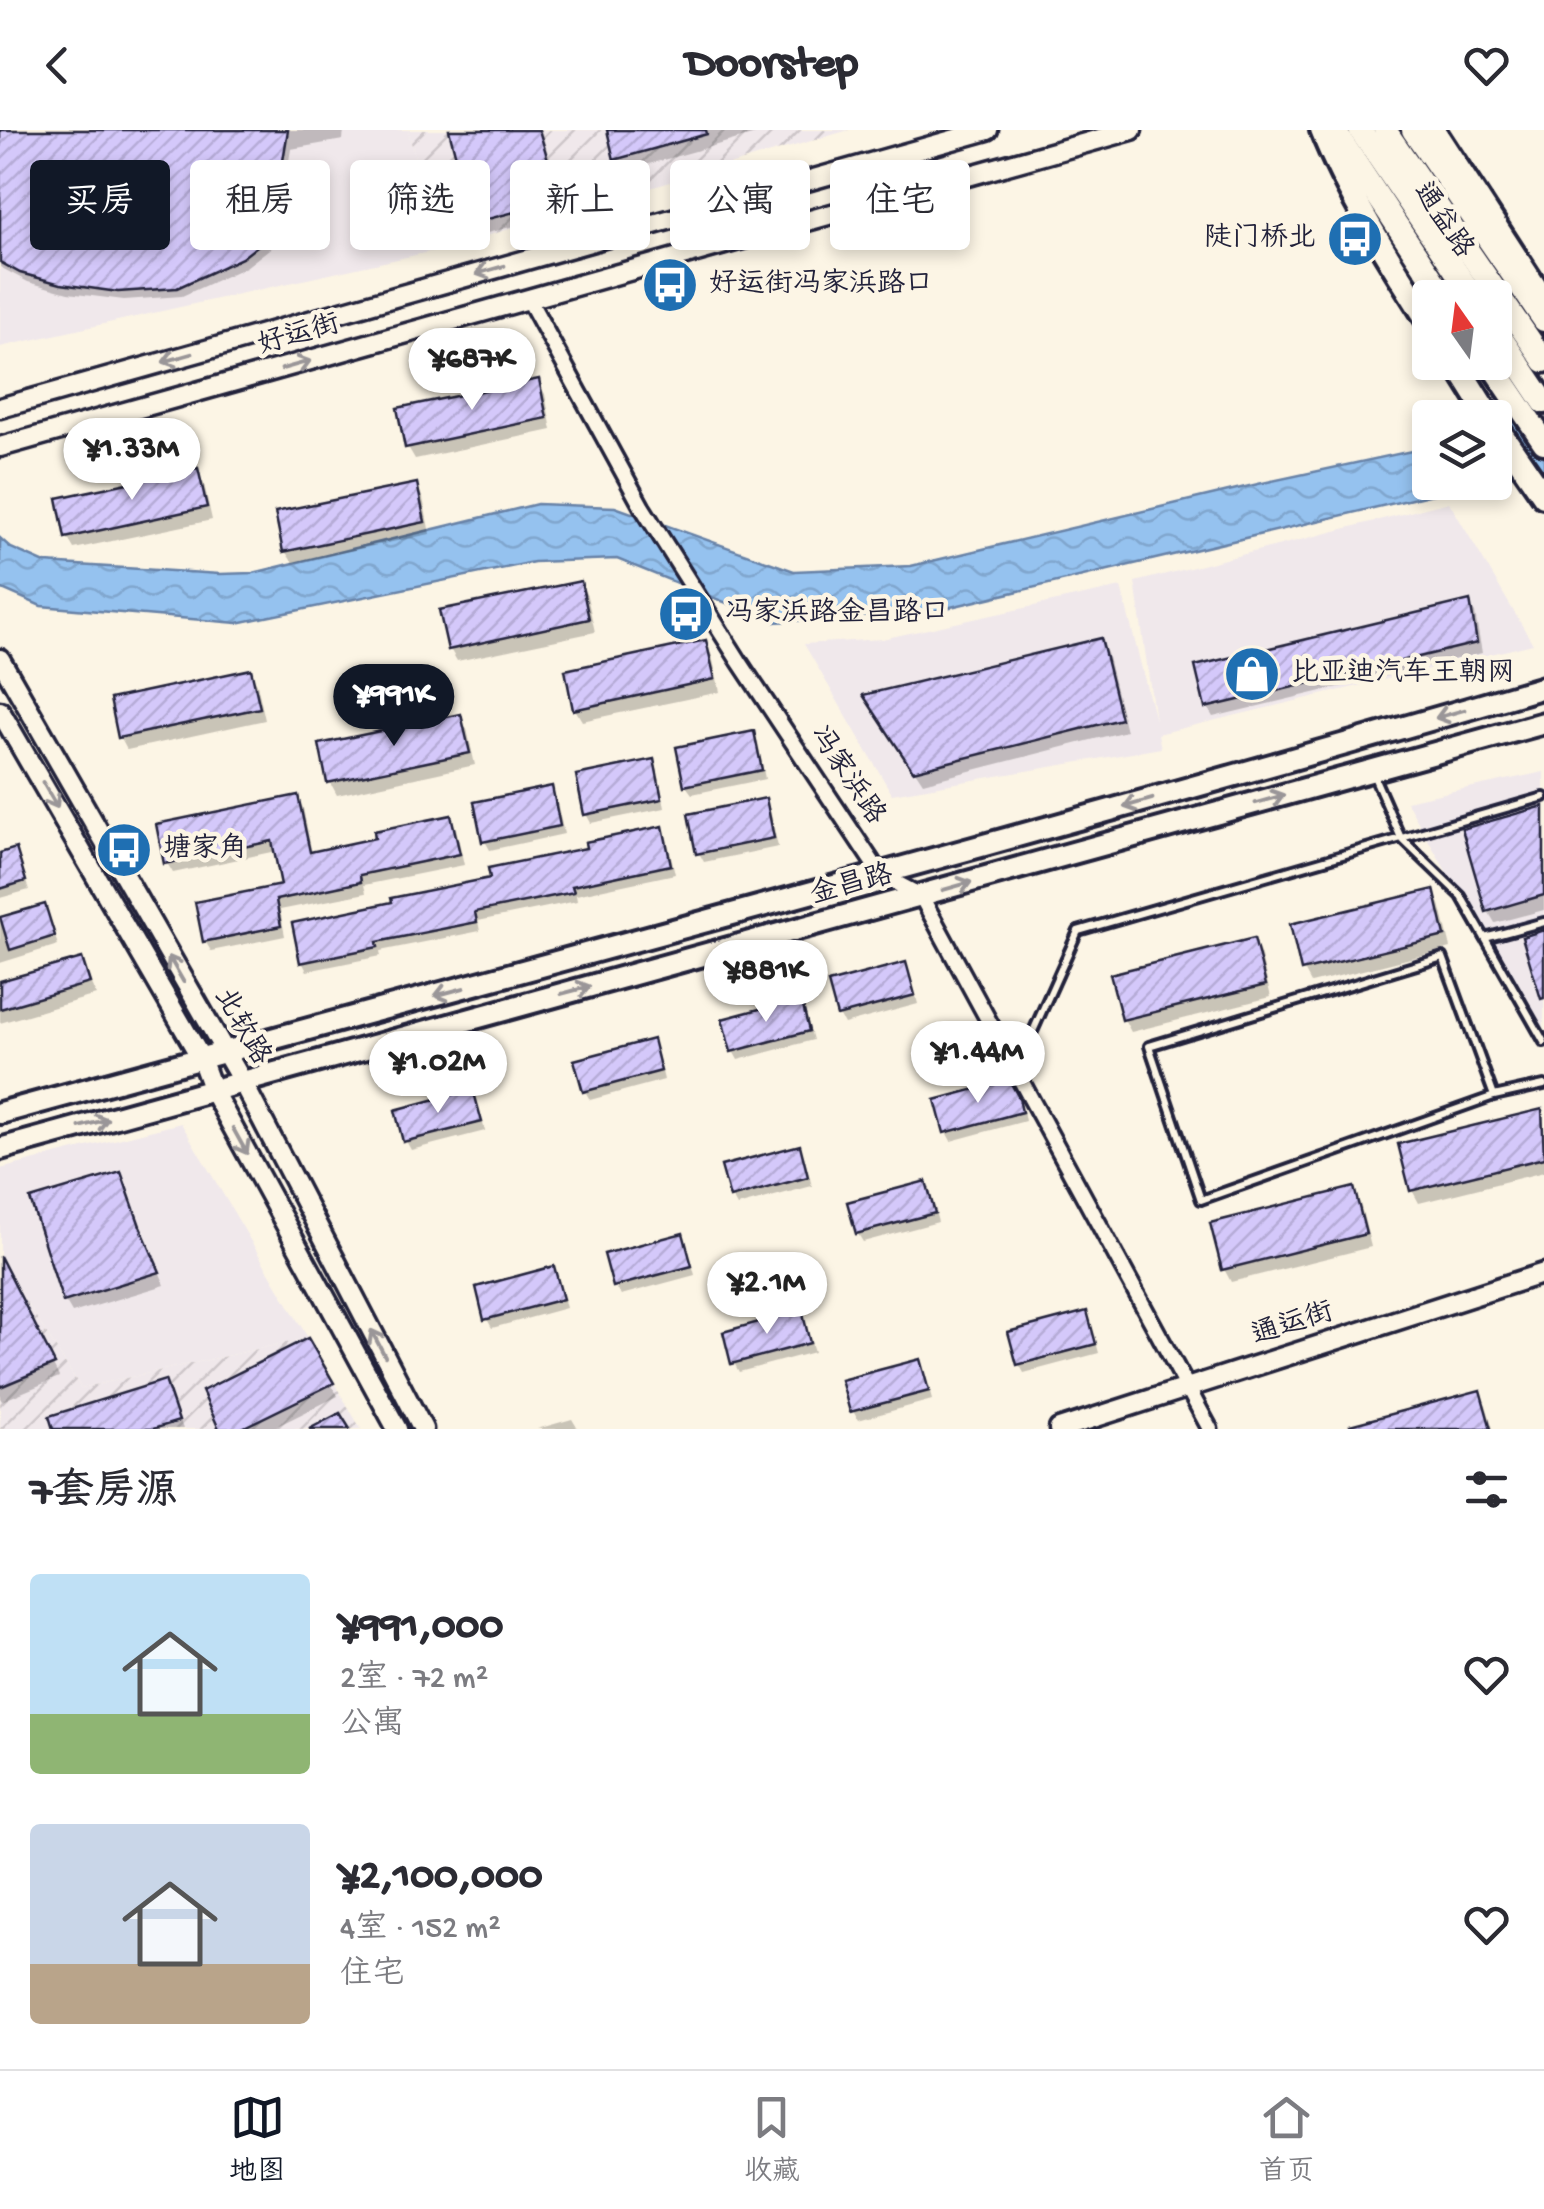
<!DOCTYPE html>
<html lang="zh">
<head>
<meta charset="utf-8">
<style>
	:root { --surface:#fff; --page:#f2f2f3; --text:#2b2b33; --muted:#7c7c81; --line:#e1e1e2; --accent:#111827 }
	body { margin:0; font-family:"Gochi Hand","LXGW WenKai TC",sans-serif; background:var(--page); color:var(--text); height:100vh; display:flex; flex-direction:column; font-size:38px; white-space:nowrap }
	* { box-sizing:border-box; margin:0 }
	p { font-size:32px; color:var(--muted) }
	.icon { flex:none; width:55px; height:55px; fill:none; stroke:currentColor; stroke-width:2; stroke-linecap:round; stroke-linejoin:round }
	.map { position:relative; height:1299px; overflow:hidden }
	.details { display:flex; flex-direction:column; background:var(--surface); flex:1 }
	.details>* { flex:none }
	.guide { position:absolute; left:30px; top:30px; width:1000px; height:90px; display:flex; gap:20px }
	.needle { width:65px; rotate:346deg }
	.buttons { position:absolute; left:1412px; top:150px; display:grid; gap:20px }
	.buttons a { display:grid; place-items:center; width:100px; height:100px; border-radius:10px; background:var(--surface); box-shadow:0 5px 15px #0003; font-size:50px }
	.price { position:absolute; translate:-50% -85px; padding:0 22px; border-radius:35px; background:#fff; color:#222; font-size:32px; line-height:65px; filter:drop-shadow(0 2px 5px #0008) }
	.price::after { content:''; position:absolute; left:50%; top:60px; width:30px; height:22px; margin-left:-15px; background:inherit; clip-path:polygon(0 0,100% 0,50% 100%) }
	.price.on { background:var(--accent); color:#fff }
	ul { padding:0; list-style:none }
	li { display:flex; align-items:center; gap:30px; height:250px; padding:0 30px }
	li span { display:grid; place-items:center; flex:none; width:280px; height:200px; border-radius:10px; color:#555 }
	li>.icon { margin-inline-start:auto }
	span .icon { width:120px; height:120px; fill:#fffc; stroke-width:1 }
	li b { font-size:42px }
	h2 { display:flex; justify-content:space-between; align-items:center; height:120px; padding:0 30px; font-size:42px }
	.chip { padding:0 35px; border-radius:10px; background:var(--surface); box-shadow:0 5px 15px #0003; font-size:35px; line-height:90px }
	.chip.on { background:var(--accent); color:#fff }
	header { display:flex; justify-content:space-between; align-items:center; height:130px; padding:0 30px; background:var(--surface); font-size:45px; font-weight:700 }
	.tabs { display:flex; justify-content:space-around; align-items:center; height:140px; border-top:2px solid var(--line); background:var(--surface); font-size:28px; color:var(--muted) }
	.tabs a { display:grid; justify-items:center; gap:5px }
	.tabs .on { color:var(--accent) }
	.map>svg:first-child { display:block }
	.built { fill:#f0e8eb }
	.industrial { fill:url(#industrial-furrows) }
	.water { fill:url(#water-waves); stroke:#6782a7; stroke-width:2.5 }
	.shadow { fill:#0003 }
	.building { fill:url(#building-hatch); stroke:#22223b; stroke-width:2.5 }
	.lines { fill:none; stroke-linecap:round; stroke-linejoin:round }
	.service-casing { stroke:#22223b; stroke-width:14 }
	.minor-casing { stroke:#22223b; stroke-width:21 }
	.tertiary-casing { stroke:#22223b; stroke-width:25 }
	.secondary-casing { stroke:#22223b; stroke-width:28 }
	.primary-casing { stroke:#22223b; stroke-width:30 }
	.trunk-casing { stroke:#22223b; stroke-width:30 }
	.service { stroke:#fcf5e5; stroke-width:6 }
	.minor { stroke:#fcf5e5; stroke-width:14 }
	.tertiary { stroke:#fcf5e5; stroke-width:18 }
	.secondary { stroke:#fcf5e5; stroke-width:20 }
	.primary { stroke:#fcf5e5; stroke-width:22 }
	.trunk { stroke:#fcf5e5; stroke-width:22 }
	.oneway { stroke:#9a9698 }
	.labels { text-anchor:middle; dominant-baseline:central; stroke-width:9; stroke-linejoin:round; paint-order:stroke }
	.street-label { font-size:28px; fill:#22223b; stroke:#fcf5e5 }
	.poi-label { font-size:28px; fill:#22223b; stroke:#fcf5e5; text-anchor:start }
</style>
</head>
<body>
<header><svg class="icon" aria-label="back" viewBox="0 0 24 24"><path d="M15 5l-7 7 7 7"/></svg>Doorstep<svg class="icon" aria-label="heart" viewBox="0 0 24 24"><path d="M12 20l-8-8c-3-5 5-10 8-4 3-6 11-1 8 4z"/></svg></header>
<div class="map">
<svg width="1544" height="1299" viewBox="0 0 1544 1299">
	<defs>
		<pattern id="industrial-furrows" width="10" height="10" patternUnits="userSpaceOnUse" patternTransform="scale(2.5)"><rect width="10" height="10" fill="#f0e8eb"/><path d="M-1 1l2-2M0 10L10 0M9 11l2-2" fill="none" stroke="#cec7ca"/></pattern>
		<pattern id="water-waves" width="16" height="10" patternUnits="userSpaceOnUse" patternTransform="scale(2.5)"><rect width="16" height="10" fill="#95c2ef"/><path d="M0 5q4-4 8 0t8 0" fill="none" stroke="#80a6ce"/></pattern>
		<pattern id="building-hatch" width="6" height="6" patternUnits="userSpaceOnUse" patternTransform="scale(2.5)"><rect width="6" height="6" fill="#d4c8fa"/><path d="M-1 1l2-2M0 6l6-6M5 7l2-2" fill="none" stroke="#b6acd7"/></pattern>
	</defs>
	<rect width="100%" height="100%" fill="#fcf5e5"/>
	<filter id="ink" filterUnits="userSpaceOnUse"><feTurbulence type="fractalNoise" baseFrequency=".01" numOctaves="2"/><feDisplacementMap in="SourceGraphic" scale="20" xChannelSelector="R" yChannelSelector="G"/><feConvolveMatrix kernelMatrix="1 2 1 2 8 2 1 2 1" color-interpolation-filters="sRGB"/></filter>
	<g filter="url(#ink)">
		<g class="built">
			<polygon points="0,0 408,0 438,120 0,217"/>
			<polygon points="1449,372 1533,514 1158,604 1161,618 892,664 804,514 882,509 1121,457 1155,590 1135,452"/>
			<polygon points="1544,642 1544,912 1406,671"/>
			<polygon points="181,993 308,1208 81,1258 0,1130 0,1039"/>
		</g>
		<g class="industrial">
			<polygon points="408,0 849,0 438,120"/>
			<polygon points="0,1130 81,1258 308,1208 361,1299 0,1299"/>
		</g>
		<g class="water">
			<polygon points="1544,274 1544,338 1495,349 1495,293"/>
			<polygon points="1430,317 1430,352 1480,353 925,483 774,492 617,429 534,432 237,493 41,476 0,458 0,408 11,418 45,433 220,444 253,443 537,374 615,377 794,441 911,436 1258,354"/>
		</g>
		<g class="shadow">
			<polygon points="0,0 344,0 343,10 291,19 288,37 318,58 323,67 313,85 246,137 182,166 124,170 68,163 28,152 0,137"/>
			<polygon points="451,0 541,0 565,83 483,104 476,92"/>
			<polygon points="610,0 770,0 624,41 617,29"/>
			<polygon points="538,252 545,264 552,300 415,329 408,317"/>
			<polygon points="197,341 204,354 212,390 74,419 67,407"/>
			<polygon points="416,356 423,368 430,404 293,433 285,421"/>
			<polygon points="580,453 587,466 595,502 457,531 450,519"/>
			<polygon points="1469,473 1475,483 1482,523 1213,587 1207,577"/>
			<polygon points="1100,510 1107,523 1126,601 923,653 874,578"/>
			<polygon points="705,513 712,526 720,562 582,591 575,579"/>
			<polygon points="250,542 257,554 265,590 127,620 120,607"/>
			<polygon points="460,587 467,599 475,635 337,665 330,652"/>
			<polygon points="752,603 758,612 765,649 692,664 686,656 679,619"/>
			<polygon points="652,632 658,641 665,678 591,693 586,684"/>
			<polygon points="551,659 556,668 564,704 490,720 485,711"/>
			<polygon points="297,668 303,678 312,724 378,710 450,688 456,698 464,735 364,755 366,763 280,780 285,806 211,821 205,811 284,757 276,721 173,743 167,733"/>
			<polygon points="765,671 770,680 778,717 704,732 699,723"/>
			<polygon points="1544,678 1544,780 1495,793 1488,781"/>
			<polygon points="662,699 667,708 675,744 576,765 577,771 478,791 480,801 380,821 381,826 307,841 302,832 493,750"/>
			<polygon points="15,721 29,760 0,768 0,725"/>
			<polygon points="1432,761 1440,774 1451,818 1311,853 1304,840"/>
			<polygon points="44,776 58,815 0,833 0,790"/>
			<polygon points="1253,810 1260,823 1271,867 1131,902 1124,889"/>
			<polygon points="81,831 96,865 0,893 0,853"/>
			<polygon points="905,835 910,844 918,874 844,894 839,885"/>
			<polygon points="800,871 805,880 813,910 738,930 733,921"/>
			<polygon points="651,912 657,920 664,950 590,970 585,961"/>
			<polygon points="1008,953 1023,980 1025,991 951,1011 946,1002"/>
			<polygon points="472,962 477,971 485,1001 411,1020 406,1011 398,982"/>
			<polygon points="1541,981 1544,987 1544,1042 1419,1073 1412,1060"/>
			<polygon points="798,1018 804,1026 812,1056 737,1076 732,1067"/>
			<polygon points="120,1045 127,1057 146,1111 165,1155 72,1183 65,1171"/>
			<polygon points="925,1054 930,1063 938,1092 863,1112 858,1104 850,1074"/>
			<polygon points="1353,1060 1360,1073 1371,1117 1231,1152 1224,1139"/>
			<polygon points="682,1106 687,1115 695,1145 621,1165 615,1156"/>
			<polygon points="553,1139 558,1148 566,1178 492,1198 487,1189"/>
			<polygon points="800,1183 805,1192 814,1222 739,1242 734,1233"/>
			<polygon points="1086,1184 1091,1193 1099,1223 1024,1243 1019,1234"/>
			<polygon points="0,1191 31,1191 59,1247 2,1271 0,1268"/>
			<polygon points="307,1212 338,1266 271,1299 221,1299"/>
			<polygon points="919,1232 924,1240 932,1270 858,1290 853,1281"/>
			<polygon points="164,1253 171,1266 183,1299 56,1299"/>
			<polygon points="1479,1263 1486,1275 1493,1299 1345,1299"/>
			<polygon points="572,1289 578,1299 537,1299"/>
		</g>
		<g class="building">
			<polygon points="0,0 288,0 283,31 320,56 309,75 242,128 177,158 118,162 61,154 20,143 0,132"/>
			<polygon points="449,0 539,0 560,70 473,93"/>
			<polygon points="607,0 706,0 707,4 614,30"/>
			<polygon points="539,249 547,288 405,318 397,278"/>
			<polygon points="198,338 207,377 65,408 57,368"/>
			<polygon points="417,353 425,392 283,422 275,382"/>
			<polygon points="581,451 589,489 448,520 439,480"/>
			<polygon points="1470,470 1477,513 1205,578 1195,536"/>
			<polygon points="1101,508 1121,589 913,641 863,565"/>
			<polygon points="706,510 715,549 573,580 565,540"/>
			<polygon points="251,539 260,578 118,608 110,569"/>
			<polygon points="461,584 470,623 327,653 319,614"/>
			<polygon points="754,601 762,640 684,656 676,617"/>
			<polygon points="654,629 662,669 584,685 576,645"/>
			<polygon points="552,656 560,696 482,712 474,672"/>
			<polygon points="298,665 310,722 375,708 374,701 451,685 460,724 360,745 361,752 276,770 281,796 203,812 195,772 281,755 272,711 164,734 156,694"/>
			<polygon points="766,668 774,708 696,724 688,684"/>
			<polygon points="1544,676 1544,765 1486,782 1462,699"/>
			<polygon points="663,696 671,735 572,756 574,762 475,782 477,792 377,812 378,817 300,833 292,793 392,772 391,768 490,748 488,738 586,718 585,712"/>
			<polygon points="16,718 26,751 0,759 0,723"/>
			<polygon points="1434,759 1445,806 1301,841 1290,794"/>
			<polygon points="45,774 55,806 10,820 0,787"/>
			<polygon points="1544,800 1544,868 1541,869 1522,807"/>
			<polygon points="1254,808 1266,855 1122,890 1110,844"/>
			<polygon points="82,828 90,853 0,879 0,851"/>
			<polygon points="906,832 915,865 837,886 828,853"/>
			<polygon points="801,868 809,901 731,922 722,889"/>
			<polygon points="653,909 661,941 583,962 574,930"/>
			<polygon points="1009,950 1019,968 1022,982 944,1003 935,970"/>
			<polygon points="473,959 482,992 403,1012 395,980"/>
			<polygon points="1542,979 1544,1028 1410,1061 1398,1014"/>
			<polygon points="800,1015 808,1047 730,1068 721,1036"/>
			<polygon points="121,1042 140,1096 160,1142 63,1172 30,1069"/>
			<polygon points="926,1051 935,1083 856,1104 847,1072"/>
			<polygon points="1354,1057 1366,1104 1222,1140 1210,1093"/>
			<polygon points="683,1103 692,1136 613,1157 604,1124"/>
			<polygon points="0,1126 55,1234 0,1257"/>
			<polygon points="554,1136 563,1169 484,1190 476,1157"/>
			<polygon points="802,1180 810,1213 731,1234 723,1202"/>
			<polygon points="1087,1181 1096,1214 1017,1235 1008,1202"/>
			<polygon points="308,1208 334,1253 240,1299 219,1299 202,1261"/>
			<polygon points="920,1229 929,1261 850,1282 841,1250"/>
			<polygon points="165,1250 179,1291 153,1299 53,1299 49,1286"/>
			<polygon points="1480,1260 1491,1299 1350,1299 1350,1295"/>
			<polygon points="340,1283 350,1299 309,1299"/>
		</g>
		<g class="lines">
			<g class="service-casing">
				<g id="service">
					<polyline points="1372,642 1401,708 1461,766 1544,912"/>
					<polyline points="1485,808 1544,792"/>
					<polyline points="1017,937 1078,801 1544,667"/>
					<polyline points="1494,966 1443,827 1149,916 1201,1070 1494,966 1544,955"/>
				</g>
			</g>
			<g class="minor-casing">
				<polyline id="minor" points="529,170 642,377 739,531 881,745 921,766 1210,1299"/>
			</g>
			<g class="tertiary-casing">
				<g id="tertiary">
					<polyline points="0,278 988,0"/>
					<polyline points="0,317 1132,0"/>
					<polyline points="0,529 242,951 423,1299"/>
					<polyline points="0,581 201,928 213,961 397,1299"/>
					<polyline points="1059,1299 1544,1143"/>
				</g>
			</g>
			<g class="secondary-casing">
				<g id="secondary">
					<path d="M0,983c515,-141 1031,-277 1544,-426"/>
					<polyline points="0,1019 1544,593"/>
				</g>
			</g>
			<g class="primary-casing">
				<g id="primary">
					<path d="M1322,0c26,66 70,134 108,194"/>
					<polyline points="1433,0 1544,171"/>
					<polyline points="1455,232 1490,288"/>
					<polyline points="1495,295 1544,366"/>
				</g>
			</g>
			<g class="trunk-casing">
				<g id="trunk">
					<polyline points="1334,0 1445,168"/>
					<polyline points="1360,0 1474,168"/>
					<polyline points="1385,0 1544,231"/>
					<polyline points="1413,0 1544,190"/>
					<polyline points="1495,199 1544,272"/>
					<polyline points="1490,232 1544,312"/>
				</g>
			</g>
			<use href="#service" class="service"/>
			<use href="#minor" class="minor"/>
			<use href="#tertiary" class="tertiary"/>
			<use href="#secondary" class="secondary"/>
			<use href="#primary" class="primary"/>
			<use href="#trunk" class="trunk"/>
		</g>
		<defs><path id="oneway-shaft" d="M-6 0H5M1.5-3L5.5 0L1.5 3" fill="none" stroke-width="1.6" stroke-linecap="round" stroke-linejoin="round" transform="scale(2.5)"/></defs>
		<g class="oneway">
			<use href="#oneway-shaft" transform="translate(490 140) rotate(164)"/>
			<use href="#oneway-shaft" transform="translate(177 228) rotate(164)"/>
			<use href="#oneway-shaft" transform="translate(296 235) rotate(-16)"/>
			<use href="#oneway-shaft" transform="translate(1450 584) rotate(164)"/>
			<use href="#oneway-shaft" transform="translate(50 665) rotate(60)"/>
			<use href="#oneway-shaft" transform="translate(1270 669) rotate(-16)"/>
			<use href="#oneway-shaft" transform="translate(1138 673) rotate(164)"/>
			<use href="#oneway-shaft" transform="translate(957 756) rotate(-16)"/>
			<use href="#oneway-shaft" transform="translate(176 839) rotate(-120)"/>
			<use href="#oneway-shaft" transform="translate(576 860) rotate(-15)"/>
			<use href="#oneway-shaft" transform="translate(449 862) rotate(165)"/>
			<use href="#oneway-shaft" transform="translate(94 993) rotate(-15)"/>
			<use href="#oneway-shaft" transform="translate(240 1011) rotate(61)"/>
			<use href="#oneway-shaft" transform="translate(378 1213) rotate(-118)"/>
		</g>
	</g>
	<defs>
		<g id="bus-disc" transform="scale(2.875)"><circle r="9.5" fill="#1f6fb2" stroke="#fcf5e5"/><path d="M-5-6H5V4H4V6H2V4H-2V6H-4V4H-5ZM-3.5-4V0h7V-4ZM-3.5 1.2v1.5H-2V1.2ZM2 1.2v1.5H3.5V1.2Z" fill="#fff"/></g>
		<g id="shop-disc" transform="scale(2.875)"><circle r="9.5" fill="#1f6fb2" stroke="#fcf5e5"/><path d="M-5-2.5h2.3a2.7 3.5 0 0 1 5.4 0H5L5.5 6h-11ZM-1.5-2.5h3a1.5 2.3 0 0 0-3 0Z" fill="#fff"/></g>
	</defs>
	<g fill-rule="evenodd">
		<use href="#bus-disc" x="1355" y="109"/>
		<use href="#bus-disc" x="670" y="155"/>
		<use href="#bus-disc" x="686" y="484"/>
		<use href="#shop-disc" x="1252" y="544"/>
		<use href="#bus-disc" x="124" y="720"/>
	</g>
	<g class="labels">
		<g class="street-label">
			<text transform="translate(1442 91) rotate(56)">通益路</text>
			<text transform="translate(299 206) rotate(-16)">好运街</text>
			<text transform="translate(846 646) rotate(56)">冯家浜路</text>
			<text transform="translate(852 756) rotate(-15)">金昌路</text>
			<text transform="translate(241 897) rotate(60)">北软路</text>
			<text transform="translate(1293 1195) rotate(-18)">通运街</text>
		</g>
		<g class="poi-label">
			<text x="1316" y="109" text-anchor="end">陡门桥北</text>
			<text x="709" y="155">好运街冯家浜路口</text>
			<text x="725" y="484">冯家浜路金昌路口</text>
			<text x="1291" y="544">比亚迪汽车王朝网</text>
			<text x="163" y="720">塘家角</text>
		</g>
	</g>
</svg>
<div class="buttons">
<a><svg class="needle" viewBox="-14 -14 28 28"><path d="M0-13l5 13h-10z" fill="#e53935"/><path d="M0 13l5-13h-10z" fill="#7c7c81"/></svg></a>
<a><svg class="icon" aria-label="layers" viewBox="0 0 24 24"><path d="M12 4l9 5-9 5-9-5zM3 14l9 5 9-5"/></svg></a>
</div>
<b class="price" style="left:472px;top:283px">¥687K</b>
<b class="price" style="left:132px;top:373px">¥1.33M</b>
<b class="price on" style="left:394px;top:619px">¥991K</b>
<b class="price" style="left:766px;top:895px">¥881K</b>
<b class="price" style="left:978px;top:976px">¥1.44M</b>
<b class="price" style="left:438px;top:986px">¥1.02M</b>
<b class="price" style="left:767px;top:1207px">¥2.1M</b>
<div class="guide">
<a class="chip on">买房</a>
<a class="chip">租房</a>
<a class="chip">筛选</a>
<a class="chip">新上</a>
<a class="chip">公寓</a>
<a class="chip">住宅</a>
</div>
</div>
<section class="details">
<h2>7套房源<svg class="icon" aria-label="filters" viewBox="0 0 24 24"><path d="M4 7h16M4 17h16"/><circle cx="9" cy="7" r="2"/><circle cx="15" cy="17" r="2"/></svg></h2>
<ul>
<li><span style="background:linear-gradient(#bfe0f5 70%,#8fb573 0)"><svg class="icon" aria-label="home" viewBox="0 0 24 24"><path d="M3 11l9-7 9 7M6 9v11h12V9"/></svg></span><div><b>¥991,000</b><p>2室 · 72 m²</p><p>公寓</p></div><svg class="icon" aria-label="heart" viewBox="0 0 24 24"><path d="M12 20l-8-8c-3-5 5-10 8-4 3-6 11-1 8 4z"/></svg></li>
<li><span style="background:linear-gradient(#c9d6e8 70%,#b9a48a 0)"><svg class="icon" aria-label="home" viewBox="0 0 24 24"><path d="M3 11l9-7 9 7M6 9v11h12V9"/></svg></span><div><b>¥2,100,000</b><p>4室 · 152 m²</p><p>住宅</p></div><svg class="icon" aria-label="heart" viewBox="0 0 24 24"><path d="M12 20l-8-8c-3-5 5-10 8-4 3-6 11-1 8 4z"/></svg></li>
</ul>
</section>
<nav class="tabs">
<a class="on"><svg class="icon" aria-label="map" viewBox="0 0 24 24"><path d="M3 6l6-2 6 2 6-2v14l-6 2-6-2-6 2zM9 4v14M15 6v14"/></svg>地图</a>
<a><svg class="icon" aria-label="saved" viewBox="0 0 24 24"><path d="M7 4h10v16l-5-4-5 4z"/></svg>收藏</a>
<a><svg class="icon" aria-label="home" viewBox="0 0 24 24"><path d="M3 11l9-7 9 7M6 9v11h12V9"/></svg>首页</a>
</nav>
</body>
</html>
